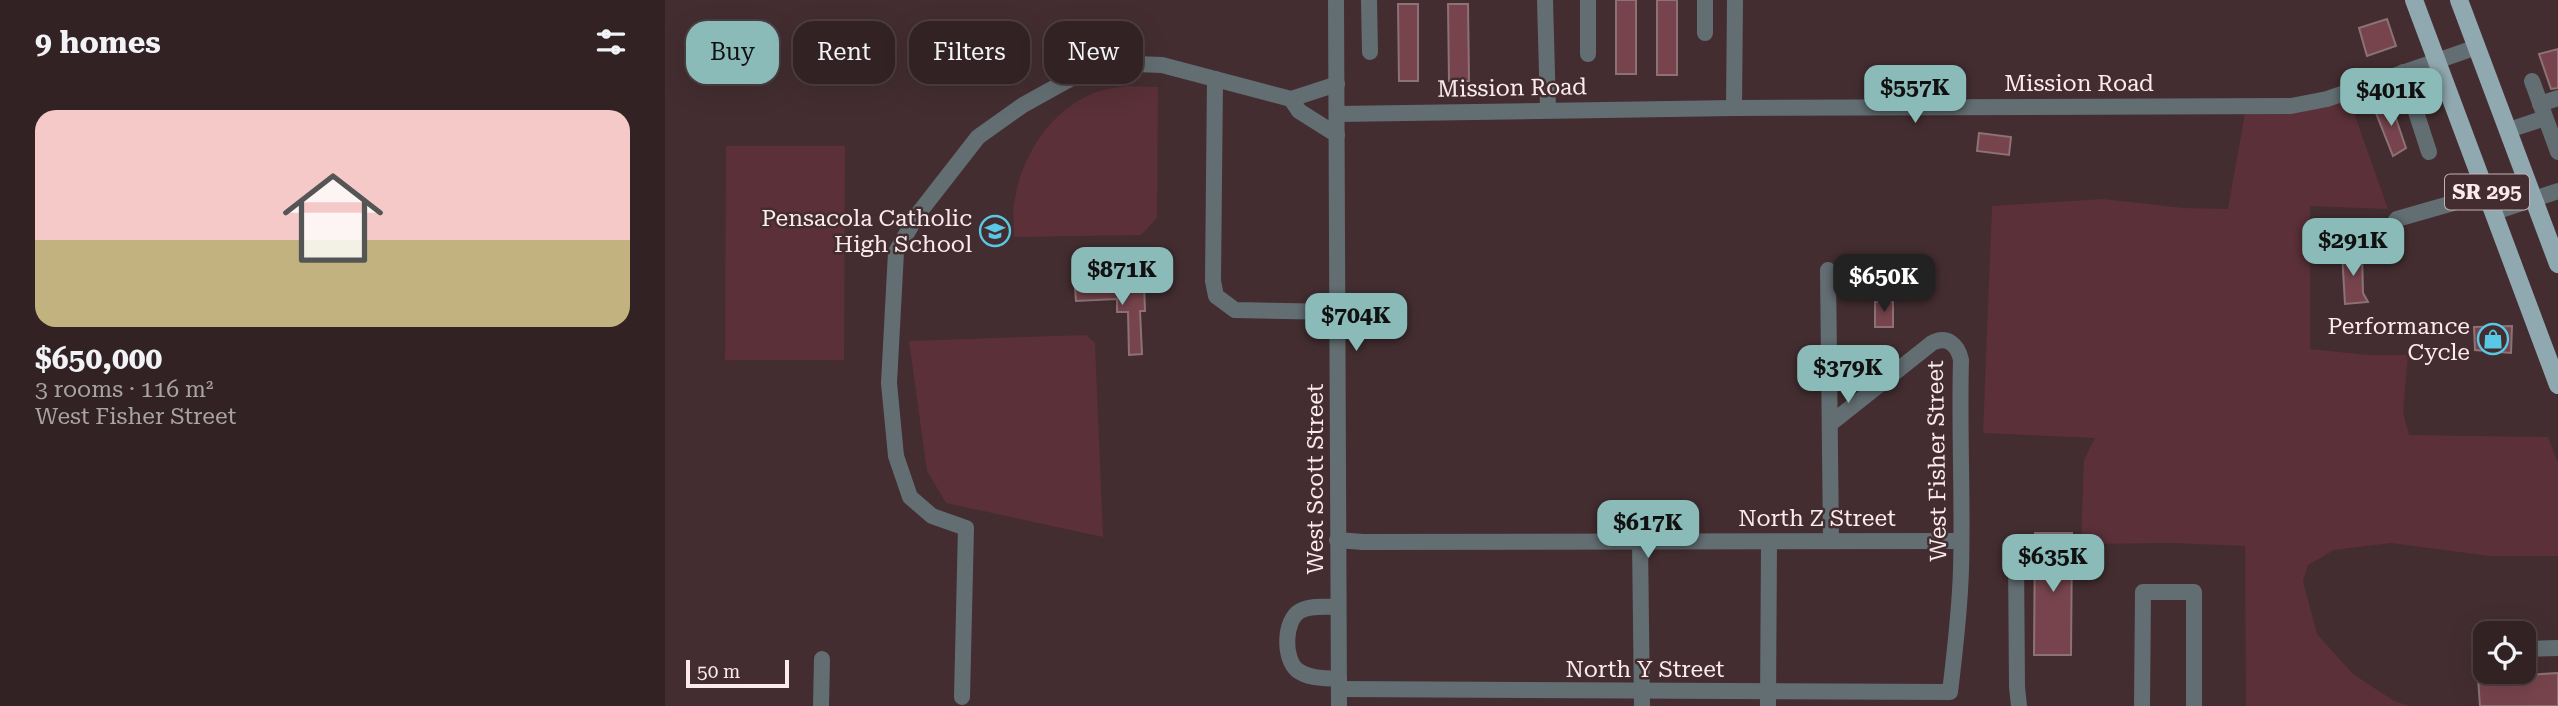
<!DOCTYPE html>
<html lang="en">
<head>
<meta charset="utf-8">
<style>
	:root { --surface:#322224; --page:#3d2f31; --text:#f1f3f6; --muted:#a8a4a6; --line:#4d3f41; --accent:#8bbbb9 }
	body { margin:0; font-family:"Roboto Serif",serif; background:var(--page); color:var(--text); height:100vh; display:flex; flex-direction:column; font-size:26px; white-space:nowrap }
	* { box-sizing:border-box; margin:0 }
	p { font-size:23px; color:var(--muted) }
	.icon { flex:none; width:38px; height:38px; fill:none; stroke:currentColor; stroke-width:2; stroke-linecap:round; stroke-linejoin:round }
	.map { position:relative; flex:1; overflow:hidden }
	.sheet { display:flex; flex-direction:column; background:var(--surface); width:665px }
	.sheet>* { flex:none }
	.banner { position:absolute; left:21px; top:21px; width:665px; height:63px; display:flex; gap:14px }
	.fabs { position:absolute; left:1808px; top:621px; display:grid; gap:14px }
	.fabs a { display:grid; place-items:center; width:63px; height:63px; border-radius:14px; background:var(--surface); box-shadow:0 7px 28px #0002,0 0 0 2px var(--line); font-size:35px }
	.scale { position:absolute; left:21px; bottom:18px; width:103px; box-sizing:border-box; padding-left:7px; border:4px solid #fbebed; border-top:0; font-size:19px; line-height:24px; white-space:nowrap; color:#fbebed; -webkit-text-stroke:5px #432d30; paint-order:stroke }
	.price { position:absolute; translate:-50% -60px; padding:0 16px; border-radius:14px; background:var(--accent); color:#111; font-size:23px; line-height:46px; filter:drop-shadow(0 2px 4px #0008) }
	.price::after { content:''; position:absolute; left:50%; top:42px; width:21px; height:16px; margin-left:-10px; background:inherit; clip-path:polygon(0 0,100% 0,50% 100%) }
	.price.active { background:#222; color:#fff }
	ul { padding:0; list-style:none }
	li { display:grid; align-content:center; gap:14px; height:371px; padding:0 35px }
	li span { display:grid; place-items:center; height:217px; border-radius:21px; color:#555 }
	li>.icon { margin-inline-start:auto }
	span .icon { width:126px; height:126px; fill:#fffc; stroke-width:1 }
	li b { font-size:30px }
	h2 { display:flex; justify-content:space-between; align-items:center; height:84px; padding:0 35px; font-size:30px }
	.tag { padding:0 24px; border-radius:21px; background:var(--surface); box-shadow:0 7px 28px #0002,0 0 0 2px var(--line); font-size:24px; line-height:63px }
	.tag.active { background:var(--accent); color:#111 }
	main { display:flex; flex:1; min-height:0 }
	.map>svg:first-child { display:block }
	.green { fill:#5b3038 }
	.building { fill:#77444d; stroke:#8c7275; stroke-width:2 }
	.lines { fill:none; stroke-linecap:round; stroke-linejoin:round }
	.minor { stroke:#636e72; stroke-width:16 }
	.major { stroke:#90a8af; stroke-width:18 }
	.labels { text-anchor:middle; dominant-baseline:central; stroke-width:5; stroke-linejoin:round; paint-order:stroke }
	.shield { fill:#432d30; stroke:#c4b2b4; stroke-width:2 }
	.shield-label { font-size:21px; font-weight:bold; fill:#fbebed }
	.street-label { font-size:23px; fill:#fbebed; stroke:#432d30 }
	.poi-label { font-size:23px; fill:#fbebed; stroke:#432d30; text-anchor:end }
</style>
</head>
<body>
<main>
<section class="sheet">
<h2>9 homes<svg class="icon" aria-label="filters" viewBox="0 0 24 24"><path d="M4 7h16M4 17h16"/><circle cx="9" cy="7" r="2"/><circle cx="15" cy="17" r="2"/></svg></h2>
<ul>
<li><span style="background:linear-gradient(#f6c9c9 60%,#c2b280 0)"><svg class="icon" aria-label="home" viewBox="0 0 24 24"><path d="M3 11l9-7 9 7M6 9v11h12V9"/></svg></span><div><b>$650,000</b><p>3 rooms · 116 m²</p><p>West Fisher Street</p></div></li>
</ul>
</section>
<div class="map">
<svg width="1893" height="706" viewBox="0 0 1893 706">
	<rect width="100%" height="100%" fill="#432d30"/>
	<g class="green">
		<path d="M461,86l32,1 -1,131 -16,17 -127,2c0,-12 -2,-26 1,-38 7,-44 36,-89 79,-106 10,-4 22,-5 32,-7z"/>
		<path d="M1684,99l39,110 -78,-3v143l58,6h40l-5,57 6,23 139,2 10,26v93h-68l-99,-13 -57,7 -26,15 -5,16 14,53 36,40 41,27 15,5h-163l-1,-160 -72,-3 -92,1 3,-84 11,-22 -112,-5 9,-227 111,-7 80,9 45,1 17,-96c37,0 69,-1 104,-14z"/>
		<polygon points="61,146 180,146 179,360 60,360"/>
		<polygon points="421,335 430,343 438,537 281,503 262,471 244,341"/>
	</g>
	<g class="building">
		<rect x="951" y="0" width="20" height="74"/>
		<rect x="992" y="0" width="20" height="75"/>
		<polygon points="733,4 753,4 753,81 734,81"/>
		<polygon points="783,4 803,4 804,81 784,81"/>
		<polygon points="1722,19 1731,46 1702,56 1694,28"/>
		<polygon points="1893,49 1893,88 1886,89 1874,54"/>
		<polygon points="1726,104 1741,148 1728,156 1709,108"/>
		<polygon points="1314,133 1346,137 1344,155 1312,151"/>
		<polygon points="1677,253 1697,253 1698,293 1703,302 1680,304"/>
		<polygon points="479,284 480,311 475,311 477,354 464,355 463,312 452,312 452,299 411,301 410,288"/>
		<rect x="1210" y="302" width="18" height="25"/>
		<polygon points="1847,326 1846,353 1810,350 1809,327"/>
		<polygon points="1370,533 1407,533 1406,655 1369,655"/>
		<polygon points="1893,673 1893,706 1815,706 1813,678"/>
	</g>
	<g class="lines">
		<g class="minor">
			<polyline points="671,0 674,706"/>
			<polyline points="704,0 705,52"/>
			<polyline points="880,0 883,110"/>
			<polyline points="923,0 923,54"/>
			<polyline points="1040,0 1040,33"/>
			<polyline points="1738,72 1764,152"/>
			<polyline points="550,79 548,281 551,296 570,310 672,312"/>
			<polyline points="1867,81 1893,152"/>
			<polyline points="672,84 626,99 634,111 672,135"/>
			<polyline points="1875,104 1893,98"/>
			<polyline points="1069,108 1070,0"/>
			<polyline points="672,114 1069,108 1626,106 1662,99 1812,47"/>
			<polyline points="1844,130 1880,118"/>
			<polyline points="1830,212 1893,191"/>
			<polyline points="1707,253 1732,219 1823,193"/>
			<polyline points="1163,270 1166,541"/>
			<polyline points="672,540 698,542 1295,541"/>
			<polyline points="975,541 977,706"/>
			<polyline points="1351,554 1352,687 1354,706"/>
			<path d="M673,607c-12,0 -27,-2 -38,4 -16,9 -17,47 -3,59 12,9 28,8 42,9"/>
			<polyline points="1858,649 1893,648"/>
			<path d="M674,689l611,3c5,-41 10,-82 11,-123 2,-70 -2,-139 0,-209 -3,-15 -14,-25 -29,-17l-102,81"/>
			<polyline points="297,697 301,528 267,516 245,497 231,456 224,383 231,252 253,214 313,137 358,105 405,79 471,64 497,65 626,99"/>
			<polyline points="156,706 157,659"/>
			<polyline points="1103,706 1104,542"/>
			<polyline points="1477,706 1478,592 1529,592 1529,706"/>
		</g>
		<g class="major">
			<polyline points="1749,0 1893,385"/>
			<polyline points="1794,0 1893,264"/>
		</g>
	</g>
	<defs>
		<g id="school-ring" transform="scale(1.575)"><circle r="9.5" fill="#432d30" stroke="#59c8e4" stroke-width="1.5"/><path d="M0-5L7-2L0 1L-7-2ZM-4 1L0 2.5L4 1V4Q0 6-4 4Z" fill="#59c8e4"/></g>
		<g id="shop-ring" transform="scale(1.575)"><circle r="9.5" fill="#432d30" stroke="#59c8e4" stroke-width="1.5"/><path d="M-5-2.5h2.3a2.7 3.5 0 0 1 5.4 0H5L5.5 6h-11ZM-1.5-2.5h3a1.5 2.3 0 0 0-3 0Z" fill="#59c8e4"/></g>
	</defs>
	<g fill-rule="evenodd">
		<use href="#school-ring" x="330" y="231"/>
		<use href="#shop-ring" x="1828" y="339"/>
	</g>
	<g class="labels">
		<rect class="shield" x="1780" y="174.5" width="84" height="35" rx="5"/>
		<g class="shield-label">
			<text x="1822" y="192">SR 295</text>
		</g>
		<g class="street-label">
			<text x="1414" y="83">Mission Road</text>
			<text transform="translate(847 88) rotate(-1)">Mission Road</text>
			<text transform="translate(1272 461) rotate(-91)">West Fisher Street</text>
			<text transform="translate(650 479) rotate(-90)">West Scott Street</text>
			<text x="1152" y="518">North Z Street</text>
			<text x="980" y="669">North Y Street</text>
		</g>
		<g class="poi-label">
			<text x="307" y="218">Pensacola Catholic<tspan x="307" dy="26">High School</tspan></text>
			<text x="1805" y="326">Performance<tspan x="1805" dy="26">Cycle</tspan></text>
		</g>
	</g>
</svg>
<div class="fabs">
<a><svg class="icon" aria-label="locate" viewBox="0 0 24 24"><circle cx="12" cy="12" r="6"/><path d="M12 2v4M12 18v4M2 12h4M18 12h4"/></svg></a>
</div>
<div class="scale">50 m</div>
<b class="price" style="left:1250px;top:125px">$557K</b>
<b class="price" style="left:1726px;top:128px">$401K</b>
<b class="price" style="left:1688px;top:278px">$291K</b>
<b class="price" style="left:457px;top:307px">$871K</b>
<b class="price active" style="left:1219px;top:314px">$650K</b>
<b class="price" style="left:691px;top:353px">$704K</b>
<b class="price" style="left:1183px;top:405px">$379K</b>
<b class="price" style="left:983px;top:560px">$617K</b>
<b class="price" style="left:1388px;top:594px">$635K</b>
<div class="banner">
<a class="tag active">Buy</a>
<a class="tag">Rent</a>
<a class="tag">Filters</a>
<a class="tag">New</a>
</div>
</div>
</main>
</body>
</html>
